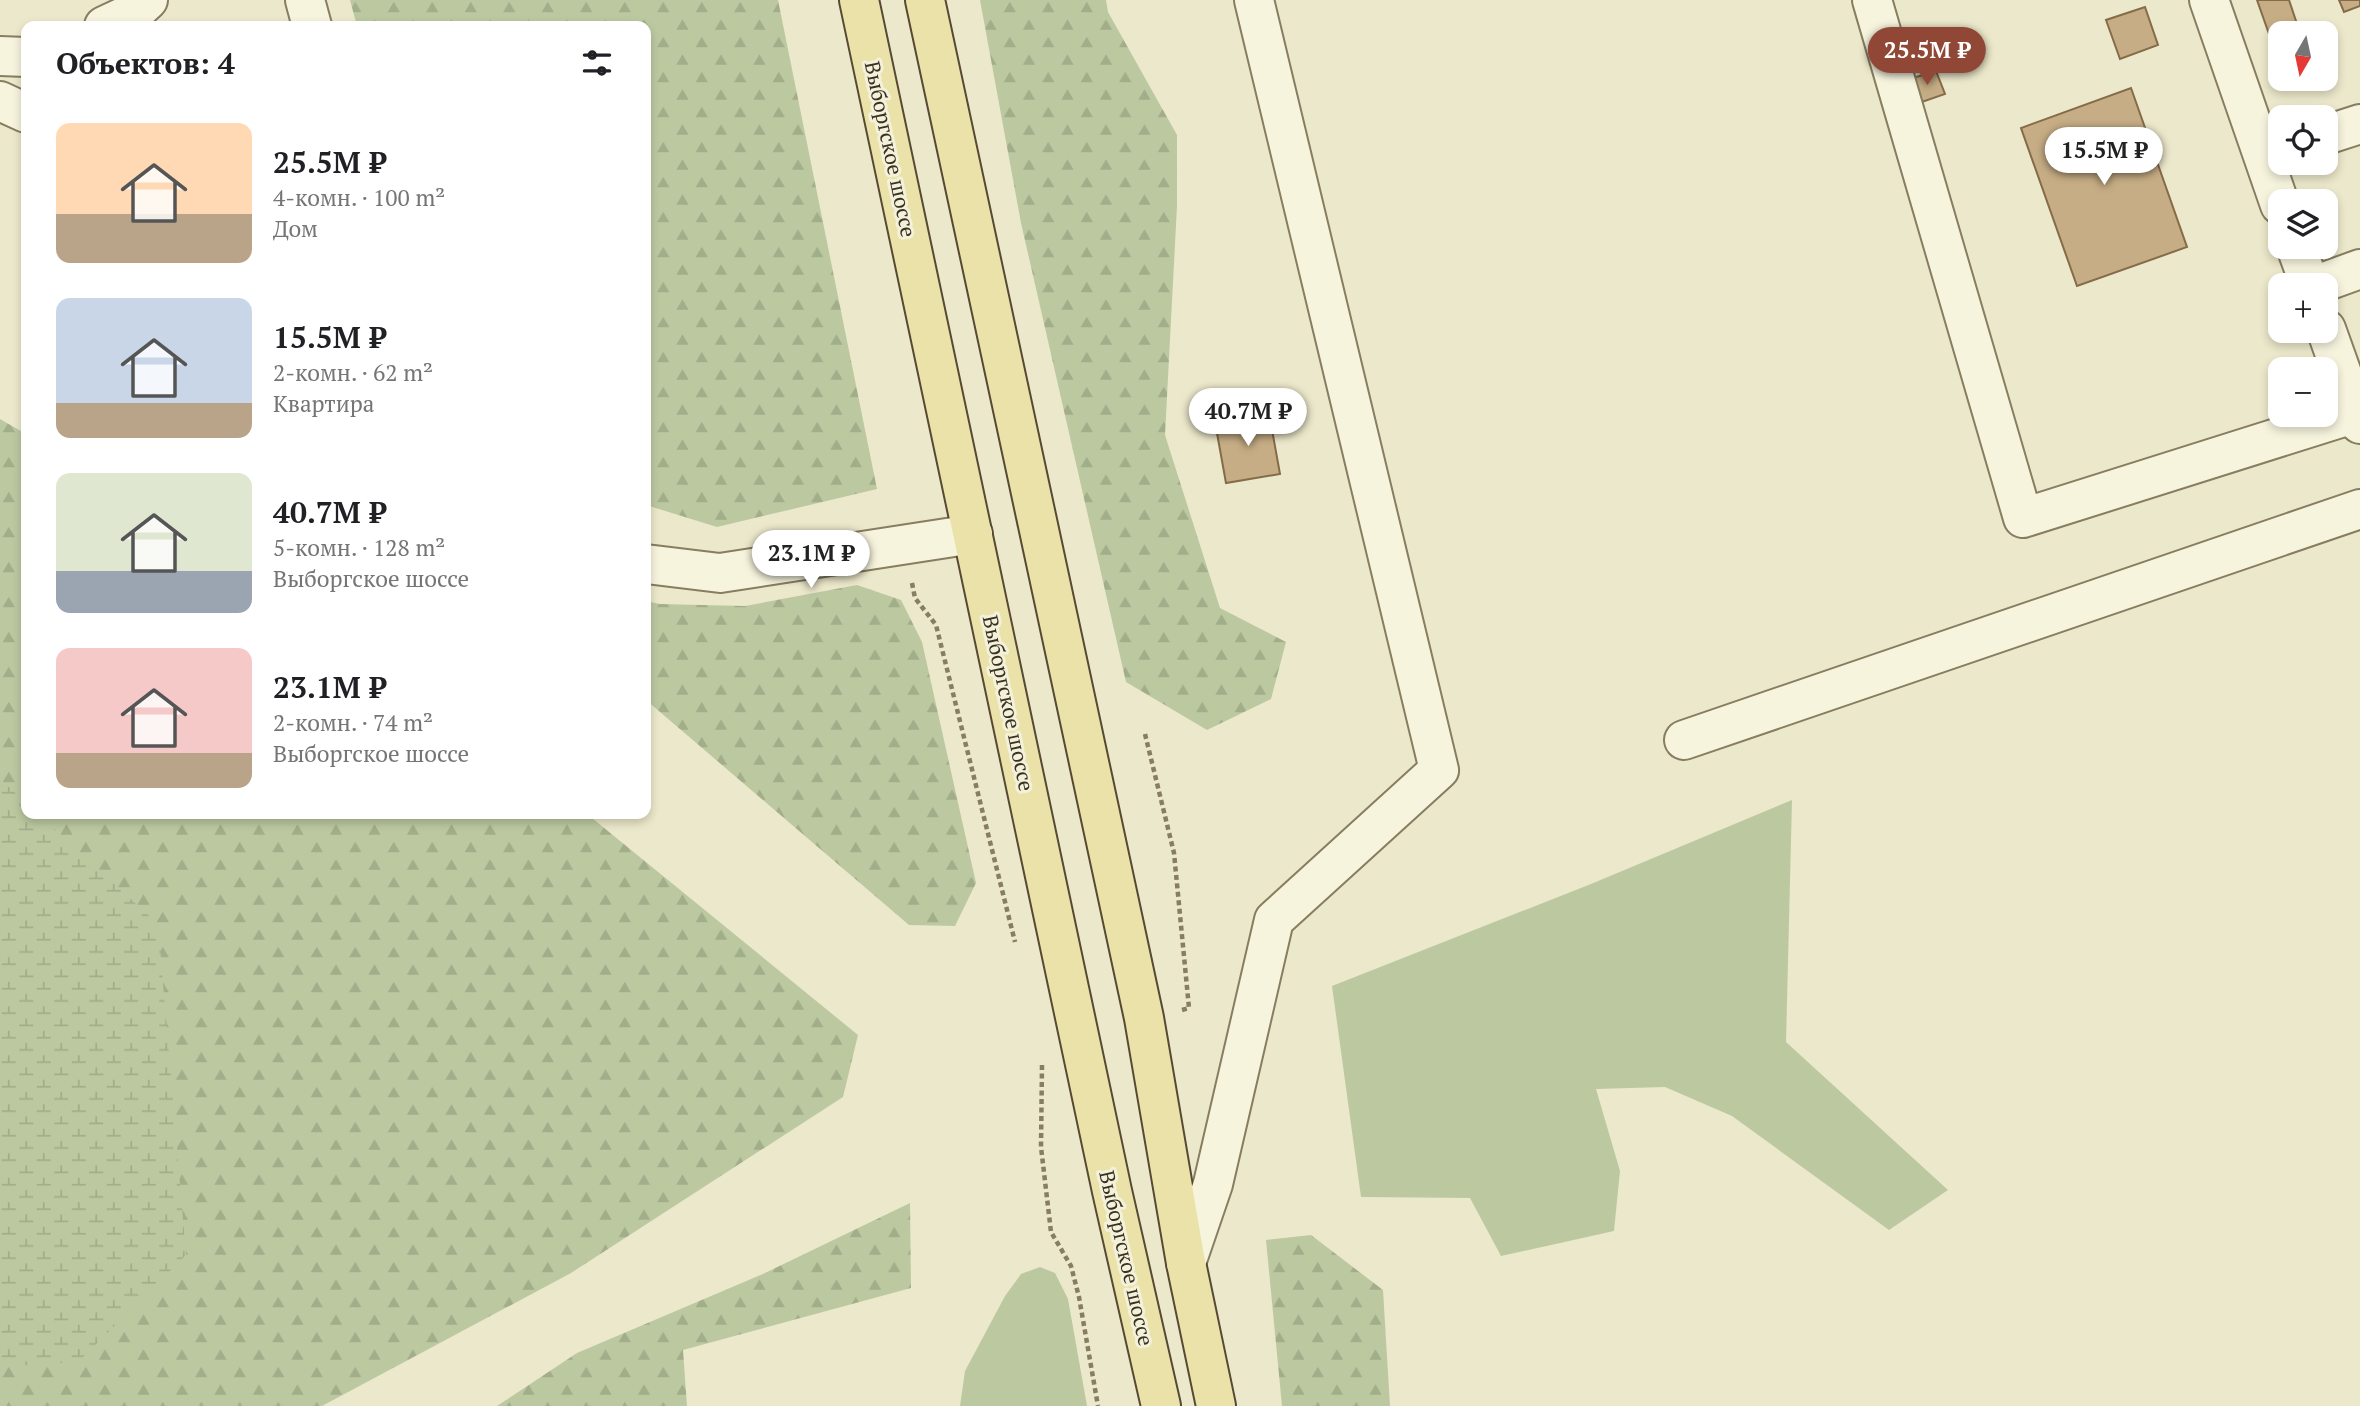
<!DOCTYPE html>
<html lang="ru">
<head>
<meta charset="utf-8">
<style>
	:root { --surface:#fff; --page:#f6f6f6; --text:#202124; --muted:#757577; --accent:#914736 }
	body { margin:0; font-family:"PT Serif",serif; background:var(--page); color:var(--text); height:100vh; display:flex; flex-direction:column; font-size:26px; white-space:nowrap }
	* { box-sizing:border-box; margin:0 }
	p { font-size:23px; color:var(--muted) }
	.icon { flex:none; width:38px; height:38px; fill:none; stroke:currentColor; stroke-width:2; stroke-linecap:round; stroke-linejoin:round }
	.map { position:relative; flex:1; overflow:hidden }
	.panel { position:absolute; left:21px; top:21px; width:630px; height:798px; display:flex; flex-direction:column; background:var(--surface); border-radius:14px; box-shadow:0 4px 10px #0003 }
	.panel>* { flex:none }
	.needle { width:46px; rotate:189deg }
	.tools { position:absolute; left:2268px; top:21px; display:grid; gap:14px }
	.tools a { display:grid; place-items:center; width:70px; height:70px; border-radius:14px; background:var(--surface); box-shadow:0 4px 10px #0003; font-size:35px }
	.price { position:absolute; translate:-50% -60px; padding:0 16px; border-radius:24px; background:#fff; color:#222; font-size:23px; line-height:46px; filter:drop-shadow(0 2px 4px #0008) }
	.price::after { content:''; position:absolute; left:50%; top:42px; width:21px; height:16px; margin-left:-10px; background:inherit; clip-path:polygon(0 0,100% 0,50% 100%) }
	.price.active { background:var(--accent); color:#fff }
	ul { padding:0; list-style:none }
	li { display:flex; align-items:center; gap:21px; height:175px; padding:0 35px }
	li span { display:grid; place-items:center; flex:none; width:196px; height:140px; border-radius:14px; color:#555 }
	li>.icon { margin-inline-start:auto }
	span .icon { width:84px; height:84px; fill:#fffc; stroke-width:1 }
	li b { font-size:30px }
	h2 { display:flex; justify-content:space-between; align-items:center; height:84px; padding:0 35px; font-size:30px }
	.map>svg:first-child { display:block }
	.green { fill:#bcc9a0 }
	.forest { fill:url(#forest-firs) }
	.wetland { fill:url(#wetland-marsh) }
	.building { fill:#c6ad85; stroke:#856c48; stroke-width:2 }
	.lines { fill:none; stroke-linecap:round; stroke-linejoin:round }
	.minor-casing { stroke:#877d61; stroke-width:42 }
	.major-casing { stroke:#564a34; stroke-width:42 }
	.path { stroke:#877d61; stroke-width:4.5; stroke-dasharray:5 3.5; stroke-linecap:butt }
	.minor { stroke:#f7f4de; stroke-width:38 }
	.major { stroke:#eae2a8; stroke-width:38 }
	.labels { text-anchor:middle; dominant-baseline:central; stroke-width:6; stroke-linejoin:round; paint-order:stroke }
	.street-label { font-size:21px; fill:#393223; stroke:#f4f1da }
</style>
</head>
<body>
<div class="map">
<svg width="2360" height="1406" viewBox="0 0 2360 1406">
	<defs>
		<pattern id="forest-firs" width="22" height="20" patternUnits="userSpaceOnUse" patternTransform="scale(1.75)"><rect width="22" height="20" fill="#bcc9a0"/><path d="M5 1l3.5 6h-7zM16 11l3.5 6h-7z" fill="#a2ad8a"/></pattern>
		<pattern id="wetland-marsh" width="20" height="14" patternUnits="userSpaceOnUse" patternTransform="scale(1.75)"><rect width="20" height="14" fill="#bcc9a0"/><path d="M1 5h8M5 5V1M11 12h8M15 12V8" fill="none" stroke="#a2ad8a"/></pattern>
	</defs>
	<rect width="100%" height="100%" fill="#ece8cb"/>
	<g class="green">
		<polygon points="1792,800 1786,1042 1948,1190 1889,1230 1732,1116 1665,1087 1596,1089 1620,1171 1614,1231 1501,1256 1470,1198 1361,1197 1332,986 1591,884"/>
		<polygon points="1040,1267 1055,1273 1068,1299 1087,1406 960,1406 965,1371 1005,1296 1021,1274"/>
	</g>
	<g class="forest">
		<polygon points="350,0 778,0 877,489 717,527 646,505 646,26 357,26"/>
		<polygon points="980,0 1106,0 1108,12 1177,135 1177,206 1165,435 1220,608 1286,642 1271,699 1207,730 1126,682 1021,223"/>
		<polygon points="0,419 26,434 26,814 587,814 858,1035 843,1097 571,1273 322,1406 0,1406"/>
		<polygon points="857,585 901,600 922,642 976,883 955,926 909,925 646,700 646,601 660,604 745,606"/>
		<polygon points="910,1203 911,1288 683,1350 687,1406 497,1406 577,1353 765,1273"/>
		<polygon points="1311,1235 1383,1290 1390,1406 1282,1406 1266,1240"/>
	</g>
	<polygon class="wetland" points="0,779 26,803 26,814 38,814 158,924 186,1255 78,1362 0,1367"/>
	<g class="building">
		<polygon points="2257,0 2289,0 2297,24 2269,34"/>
		<polygon points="2339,0 2360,0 2360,6 2344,12"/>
		<polygon points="2145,7 2158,45 2120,59 2106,20"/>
		<polygon points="1936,71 1945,94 1919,103 1910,79"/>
		<polygon points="2131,88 2187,247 2077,286 2021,128"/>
		<polygon points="1269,413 1280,474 1226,483 1215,422"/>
	</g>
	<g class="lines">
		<g class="minor-casing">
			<g id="minor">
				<polyline points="305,0 312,26"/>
				<polyline points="1872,0 2023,518 2356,413 2360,424"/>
				<polyline points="2209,0 2280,205"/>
				<polyline points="104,26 136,11 148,0"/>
				<polyline points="0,56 26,57"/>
				<polyline points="0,101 26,113"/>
				<polyline points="2326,135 2360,124"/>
				<polyline points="2296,247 2310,285"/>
				<polyline points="2316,285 2360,269"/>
				<polyline points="2326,329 2356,413"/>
				<polyline points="646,564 720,573 973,534"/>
				<polyline points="1684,740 2360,509"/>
				<polyline points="1186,1263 1213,1184 1274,920 1439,770 1254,0"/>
			</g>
		</g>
		<g class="major-casing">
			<g id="major">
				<polyline points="859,0 1112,1191 1161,1406"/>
				<polyline points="925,0 1144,1018 1186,1263 1216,1406"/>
			</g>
		</g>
		<g class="path">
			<polyline points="912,583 915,598 936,625 1015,942"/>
			<polyline points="1145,734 1174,853 1189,1008 1182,1010"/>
			<polyline points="1042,1065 1041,1147 1051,1232 1071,1266 1079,1297 1098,1406"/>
		</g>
		<use href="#minor" class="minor"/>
		<use href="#major" class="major"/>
	</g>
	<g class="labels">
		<g class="street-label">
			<text transform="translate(891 149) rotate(78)">Выборгское шоссе</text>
			<text transform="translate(1009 703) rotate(78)">Выборгское шоссе</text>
			<text transform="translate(1127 1258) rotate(77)">Выборгское шоссе</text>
		</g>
	</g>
</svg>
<div class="tools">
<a><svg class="needle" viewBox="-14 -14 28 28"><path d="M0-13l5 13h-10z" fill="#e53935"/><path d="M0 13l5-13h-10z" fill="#757577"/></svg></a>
<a><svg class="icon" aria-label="locate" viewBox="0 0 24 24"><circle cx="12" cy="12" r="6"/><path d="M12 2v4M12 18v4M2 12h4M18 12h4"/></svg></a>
<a><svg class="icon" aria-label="layers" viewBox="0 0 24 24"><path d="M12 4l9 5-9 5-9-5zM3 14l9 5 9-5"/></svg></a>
<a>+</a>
<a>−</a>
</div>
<b class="price active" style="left:1927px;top:87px">25.5M ₽</b>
<b class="price" style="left:2104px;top:187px">15.5M ₽</b>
<b class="price" style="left:1248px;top:448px">40.7M ₽</b>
<b class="price" style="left:811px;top:590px">23.1M ₽</b>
<section class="panel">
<h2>Объектов: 4<svg class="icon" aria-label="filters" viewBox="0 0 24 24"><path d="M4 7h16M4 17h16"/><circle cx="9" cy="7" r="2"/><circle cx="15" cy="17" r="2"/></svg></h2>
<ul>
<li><span style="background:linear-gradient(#ffd9b3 65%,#b9a48a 0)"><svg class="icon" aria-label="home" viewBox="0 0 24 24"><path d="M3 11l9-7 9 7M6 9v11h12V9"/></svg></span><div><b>25.5M ₽</b><p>4-комн. · 100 m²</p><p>Дом</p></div></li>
<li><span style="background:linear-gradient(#c9d6e8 75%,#b9a48a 0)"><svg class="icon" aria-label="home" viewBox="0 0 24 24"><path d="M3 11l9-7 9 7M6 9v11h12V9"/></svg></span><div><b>15.5M ₽</b><p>2-комн. · 62 m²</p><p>Квартира</p></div></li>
<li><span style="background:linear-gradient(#dfe7d0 70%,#9aa5b1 0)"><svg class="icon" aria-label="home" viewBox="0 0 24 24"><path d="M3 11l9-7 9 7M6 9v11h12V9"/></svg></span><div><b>40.7M ₽</b><p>5-комн. · 128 m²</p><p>Выборгское шоссе</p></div></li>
<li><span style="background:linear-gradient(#f6c9c9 75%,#b9a48a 0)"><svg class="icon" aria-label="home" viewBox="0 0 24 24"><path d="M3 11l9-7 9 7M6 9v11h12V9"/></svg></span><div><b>23.1M ₽</b><p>2-комн. · 74 m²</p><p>Выборгское шоссе</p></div></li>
</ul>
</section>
</div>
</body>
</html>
